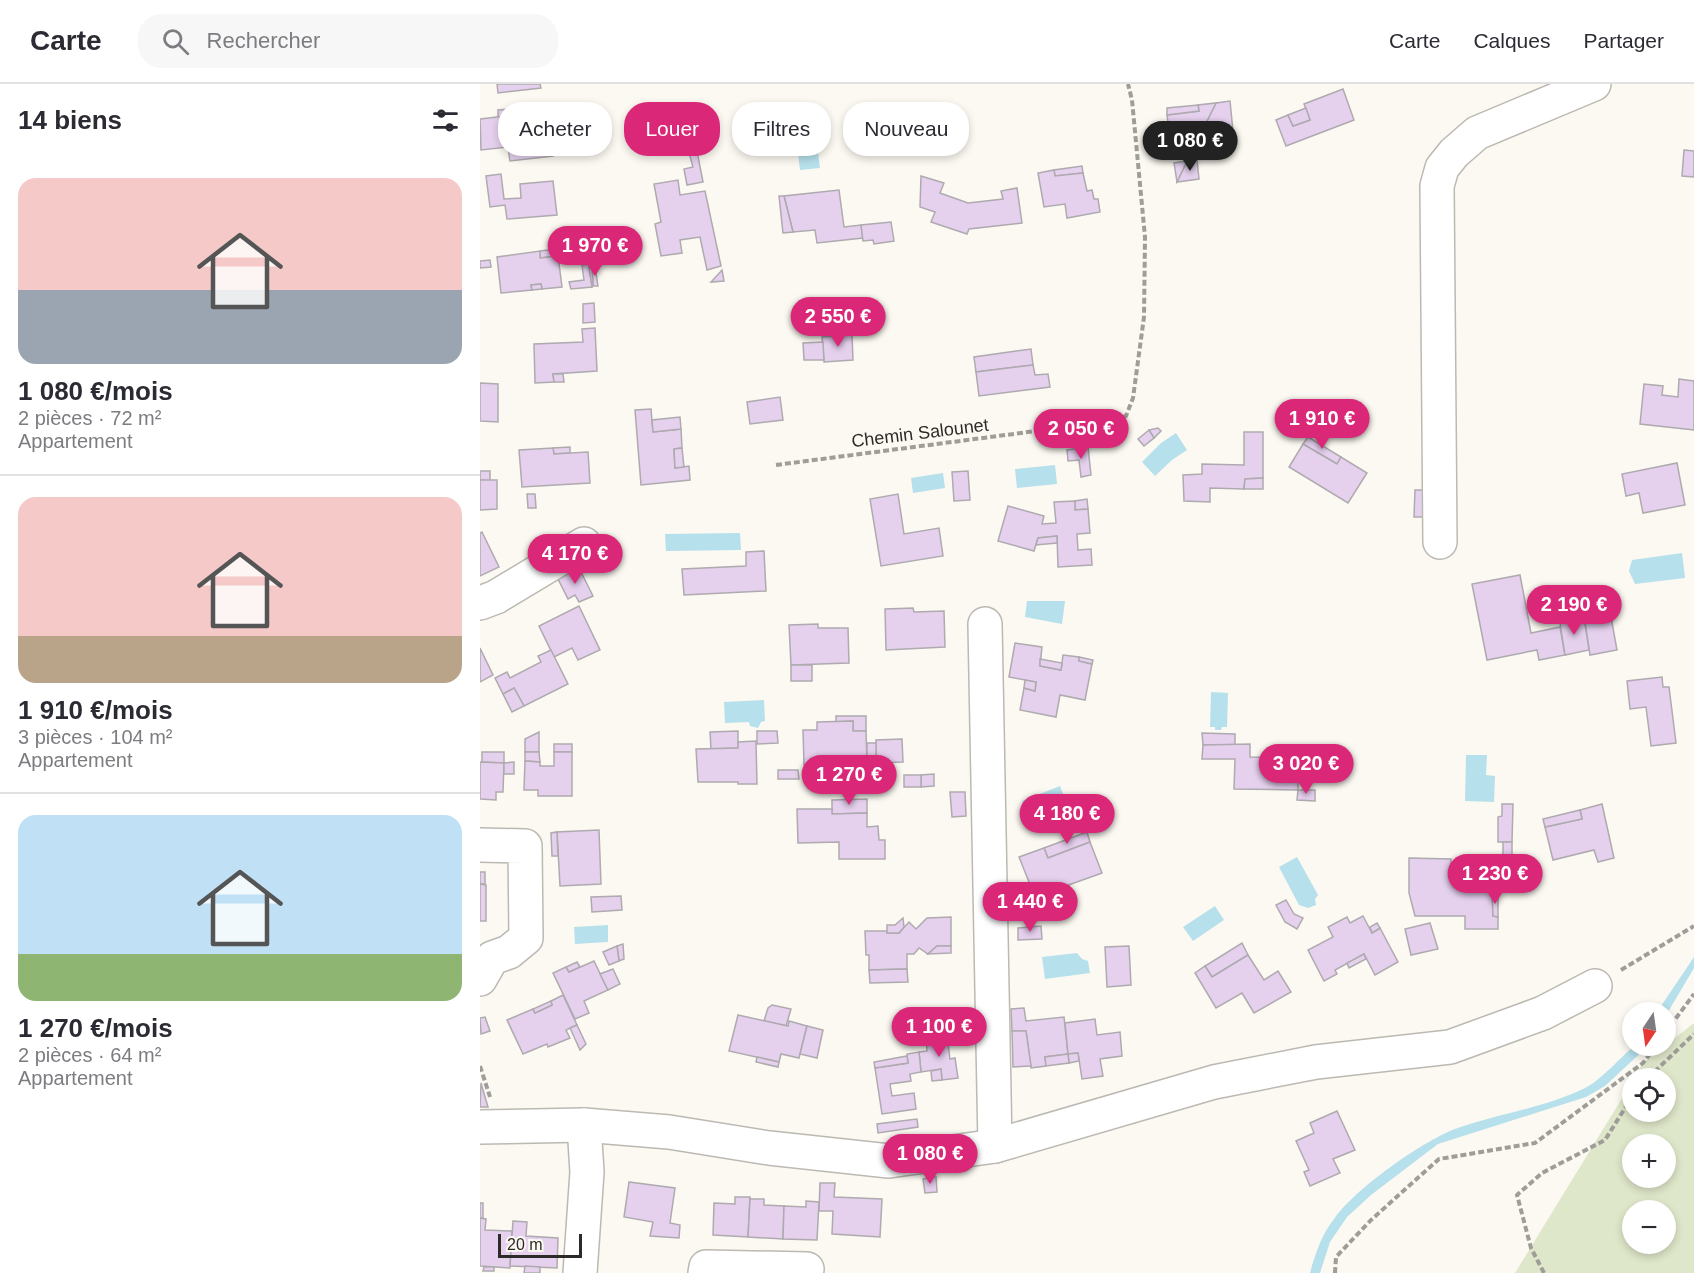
<!DOCTYPE html>
<html lang="fr">
<head>
<meta charset="utf-8">
<style>
	:root { --surface:#fff; --page:#f7f7f7; --text:#2b2b33; --muted:#7c7c81; --line:#e1e1e2; --accent:#db2777 }
	body { margin:0; font-family:Helvetica,sans-serif; background:var(--page); color:var(--text); height:100vh; display:flex; flex-direction:column; font-size:22px; white-space:nowrap }
	* { box-sizing:border-box; margin:0 }
	p { font-size:20px; color:var(--muted) }
	.icon { flex:none; width:33px; height:33px; fill:none; stroke:currentColor; stroke-width:2; stroke-linecap:round; stroke-linejoin:round }
	.map { position:relative; flex:1; overflow:hidden }
	.details { display:flex; flex-direction:column; background:var(--surface); width:480px }
	.details>* { flex:none }
	.top-card { position:absolute; left:18px; top:18px; width:570px; height:54px; display:flex; gap:12px }
	.needle { width:39px; rotate:193deg }
	.controls { position:absolute; left:1142px; top:918px; display:grid; gap:12px }
	.controls a { display:grid; place-items:center; width:54px; height:54px; border-radius:50%; background:var(--surface); box-shadow:0 3px 9px #0003; font-size:30px }
	.scale { position:absolute; left:18px; bottom:15px; width:84px; box-sizing:border-box; padding-left:6px; border:3px solid #2c2b28; border-top:0; font-size:16px; line-height:21px; white-space:nowrap; color:#2c2b28; -webkit-text-stroke:4px #fcf9f2; paint-order:stroke }
	.price { position:absolute; translate:-50% -51px; padding:0 14px; border-radius:21px; background:var(--accent); color:#fff; font-size:20px; line-height:39px; filter:drop-shadow(0 2px 3px #0008) }
	.price::after { content:''; position:absolute; left:50%; top:36px; width:18px; height:14px; margin-left:-9px; background:inherit; clip-path:polygon(0 0,100% 0,50% 100%) }
	.price.on { background:#222; color:#fff }
	ul { padding:0; list-style:none }
	li { display:grid; align-content:center; gap:12px; height:318px; padding:0 18px }
	li+li { border-top:2px solid var(--line) }
	li span { display:grid; place-items:center; height:186px; border-radius:18px; color:#555 }
	li>.icon { margin-inline-start:auto }
	span .icon { width:108px; height:108px; fill:#fffc; stroke-width:1 }
	li b { font-size:26px }
	h2 { display:flex; justify-content:space-between; align-items:center; height:72px; padding:0 18px; font-size:26px }
	.tag { padding:0 21px; border-radius:24px; background:var(--surface); box-shadow:0 3px 9px #0003; font-size:21px; line-height:54px }
	.tag.on { background:var(--accent); color:#fff }
	header { display:flex; align-items:center; gap:36px; box-sizing:border-box; height:84px; padding:0 30px; background:var(--surface); border-bottom:2px solid var(--line) }
	header strong { font-size:28px }
	nav { display:flex; gap:33px; margin-inline-start:auto; font-size:21px }
	.search { width:420px; height:54px; background:var(--page); display:flex; align-items:center; gap:15px; box-sizing:border-box; padding:0 21px; border-radius:24px; color:var(--muted); font-size:22px }
	main { display:flex; flex:1; min-height:0 }
	.map>svg:first-child { display:block }
	.green { fill:#dfe7ca; fill-rule:evenodd }
	.water { fill:#b6e0eb }
	.building { fill:#e5d0ee; stroke:#aeaaaf; stroke-width:1.5 }
	.lines { fill:none; stroke-linecap:round; stroke-linejoin:round }
	.minor-casing { stroke:#bbb9b2; stroke-width:36 }
	.path { stroke:#9f9d98; stroke-width:4; stroke-dasharray:6 3; stroke-linecap:butt }
	.minor { stroke:#fff; stroke-width:33 }
	.labels { text-anchor:middle; dominant-baseline:central; stroke-width:5; stroke-linejoin:round; paint-order:stroke }
	.street-label { font-size:18px; fill:#2c2b28; stroke:#fcf9f2 }
</style>
</head>
<body>
<header>
<strong>Carte</strong>
<div class="search"><svg class="icon" aria-label="search" viewBox="0 0 24 24"><circle cx="10" cy="10" r="6"/><path d="M15 15l6 6"/></svg>Rechercher</div>
<nav><a>Carte</a><a>Calques</a><a>Partager</a></nav>
</header>
<main>
<section class="details">
<h2>14 biens<svg class="icon" aria-label="filters" viewBox="0 0 24 24"><path d="M4 7h16M4 17h16"/><circle cx="9" cy="7" r="2"/><circle cx="15" cy="17" r="2"/></svg></h2>
<ul>
<li><span style="background:linear-gradient(#f6c9c9 60%,#9aa5b1 0)"><svg class="icon" aria-label="home" viewBox="0 0 24 24"><path d="M3 11l9-7 9 7M6 9v11h12V9"/></svg></span><div><b>1 080 €/mois</b><p>2 pièces · 72 m²</p><p>Appartement</p></div></li>
<li><span style="background:linear-gradient(#f6c9c9 75%,#b9a48a 0)"><svg class="icon" aria-label="home" viewBox="0 0 24 24"><path d="M3 11l9-7 9 7M6 9v11h12V9"/></svg></span><div><b>1 910 €/mois</b><p>3 pièces · 104 m²</p><p>Appartement</p></div></li>
<li><span style="background:linear-gradient(#bfe0f5 75%,#8fb573 0)"><svg class="icon" aria-label="home" viewBox="0 0 24 24"><path d="M3 11l9-7 9 7M6 9v11h12V9"/></svg></span><div><b>1 270 €/mois</b><p>2 pièces · 64 m²</p><p>Appartement</p></div></li>
</ul>
</section>
<div class="map">
<svg width="1214" height="1189" viewBox="0 0 1214 1189">
	<rect width="100%" height="100%" fill="#fcf9f2"/>
	<path class="green" d="M1214,939v250h-179l117,-191v30h33v-34h-31l9,-15zM1152,1060h33v34h-33zM1152,1126h33v34h-33z"/>
	<g class="water">
		<polygon points="335,43 340,84 320,86 315,45"/>
		<polygon points="696,349 707,366 692,376 675,392 662,378 681,359"/>
		<polygon points="575,381 577,400 537,404 535,385"/>
		<polygon points="463,389 465,404 433,409 431,394"/>
		<polygon points="260,449 261,466 186,467 185,450"/>
		<polygon points="1202,469 1205,494 1155,500 1149,487 1152,476"/>
		<polygon points="547,517 585,517 582,540 545,533"/>
		<polygon points="731,608 748,609 747,643 742,643 741,646 735,646 735,643 730,643"/>
		<polygon points="284,616 285,637 281,638 278,644 270,642 269,638 245,639 244,618"/>
		<polygon points="986,671 1007,671 1006,691 1015,692 1014,718 985,717"/>
		<polygon points="580,702 588,723 549,737 542,717"/>
		<polygon points="817,773 838,811 835,815 836,821 828,824 819,821 799,783"/>
		<polygon points="735,822 744,836 713,857 703,843"/>
		<polygon points="128,841 128,858 95,860 94,843"/>
		<polygon points="597,869 602,875 608,877 610,889 565,895 562,873"/>
		<polygon points="1214,873 1214,884 1185,933 1185,928 1177,928"/>
		<path d="M1154,962h14l-43,40 -19,11 -148,47 -67,51 -24,22 -17,25 -10,31h-10c5,-19 12,-39 24,-54 21,-30 87,-77 121,-90 42,-15 89,-21 130,-41 15,-7 36,-31 49,-42z"/>
	</g>
	<g class="building">
		<polygon points="17,0 60,0 61,4 18,9"/>
		<polygon points="863,5 874,36 806,62 796,36 808,31 813,42 830,36 824,20"/>
		<polygon points="750,17 754,57 715,61 736,19"/>
		<polygon points="736,19 715,61 691,63 687,31 719,27 718,21"/>
		<polygon points="718,21 719,27 687,31 687,24"/>
		<polygon points="42,24 42,30 18,34 18,26"/>
		<polygon points="826,24 830,36 813,42 808,31"/>
		<polygon points="53,29 57,60 72,58 73,72 30,77 28,63 1,66 0,35"/>
		<polygon points="1204,66 1214,67 1214,93 1202,92"/>
		<polygon points="217,67 223,98 207,101 204,85 213,83 209,69"/>
		<polygon points="717,76 719,95 697,98 707,77"/>
		<polygon points="707,77 697,98 694,79"/>
		<polygon points="602,82 603,89 575,92 574,86"/>
		<polygon points="574,86 575,92 603,89 607,107 612,106 614,115 618,115 620,128 587,134 585,120 564,123 558,89"/>
		<polygon points="21,90 24,115 41,114 40,100 73,97 77,131 27,135 25,121 10,123 6,92"/>
		<polygon points="441,92 464,99 460,109 488,119 523,115 521,107 537,104 542,139 489,145 487,150 451,138 455,128 440,123"/>
		<polygon points="198,96 200,111 225,107 241,182 227,186 220,153 200,156 202,169 181,172 175,140 181,138 174,100"/>
		<polygon points="359,106 364,143 381,141 383,154 337,159 335,146 313,148 304,112"/>
		<polygon points="299,112 304,112 313,148 303,149"/>
		<polygon points="411,138 414,157 394,160 393,156 383,157 381,141"/>
		<polygon points="77,165 78,172 60,174 60,167"/>
		<polygon points="60,167 60,174 78,172 82,203 62,205 61,200 51,201 52,206 21,209 17,173"/>
		<polygon points="10,176 11,183 0,184 0,177"/>
		<polygon points="109,180 112,203 91,205 89,198 104,196 102,181"/>
		<polygon points="115,182 118,202 113,202 112,183"/>
		<polygon points="109,183 112,183 113,202 112,203"/>
		<polygon points="242,186 244,197 231,198"/>
		<polygon points="61,200 62,205 52,206 51,201"/>
		<polygon points="114,219 115,238 103,239 103,220"/>
		<polygon points="115,244 117,287 73,290 74,298 55,299 54,260 103,258 102,245"/>
		<polygon points="372,251 373,276 344,278 342,253"/>
		<polygon points="343,258 344,276 324,276 323,259"/>
		<polygon points="551,265 553,281 496,288 494,273"/>
		<polygon points="553,281 555,291 568,290 570,303 499,312 496,288"/>
		<polygon points="73,290 83,290 84,298 74,298"/>
		<polygon points="1199,295 1214,297 1214,346 1160,340 1164,300 1183,302 1182,311 1198,313"/>
		<polygon points="0,299 18,300 18,338 0,337"/>
		<polygon points="300,313 303,336 270,340 267,318"/>
		<polygon points="171,325 173,348 201,345 202,364 194,365 195,384 209,382 210,396 161,401 155,326"/>
		<polygon points="200,333 201,345 173,348 172,336"/>
		<polygon points="678,344 681,347 674,354 669,346"/>
		<polygon points="669,346 674,354 664,362 658,355"/>
		<polygon points="764,348 783,348 783,394 765,395 764,405 730,404 730,418 704,417 703,391 722,390 722,380 764,381"/>
		<polygon points="828,353 861,373 857,380 823,360"/>
		<polygon points="823,360 857,380 861,373 887,389 868,419 809,383"/>
		<polygon points="90,363 90,369 74,370 73,364"/>
		<polygon points="608,363 611,391 601,393 599,376 588,377 587,366"/>
		<polygon points="73,364 74,370 108,368 110,399 42,403 39,366"/>
		<polygon points="202,364 204,383 195,384 194,365"/>
		<polygon points="1197,379 1205,421 1163,429 1159,409 1146,412 1142,390"/>
		<polygon points="0,387 10,387 10,397 0,396"/>
		<polygon points="488,387 490,416 474,417 472,388"/>
		<polygon points="783,394 783,405 764,405 765,395"/>
		<polygon points="0,396 17,396 17,425 0,426"/>
		<polygon points="935,406 948,406 947,433 934,433"/>
		<polygon points="47,410 55,410 56,424 48,424"/>
		<polygon points="418,410 424,450 459,444 463,472 401,482 390,415"/>
		<polygon points="607,415 608,425 595,426 595,417"/>
		<polygon points="595,417 595,426 608,425 610,449 597,450 598,466 611,465 612,481 578,483 577,452 558,454 554,467 518,457 528,422 564,432 562,440 576,439 574,418"/>
		<polygon points="2,448 19,483 0,492 0,449"/>
		<polygon points="577,452 577,459 556,461 558,454"/>
		<polygon points="284,467 286,507 204,511 202,485 266,482 266,468"/>
		<polygon points="98,482 113,512 99,518 95,511 88,515 77,493"/>
		<polygon points="1040,491 1051,549 1080,543 1085,571 1059,576 1057,566 1007,576 992,500"/>
		<polygon points="99,522 120,566 98,576 92,564 74,573 59,542"/>
		<polygon points="433,524 434,528 464,527 465,563 406,566 405,525"/>
		<polygon points="1131,533 1137,566 1110,571 1105,538"/>
		<polygon points="1104,534 1109,566 1085,571 1080,539"/>
		<polygon points="338,540 338,544 368,544 369,579 311,581 309,541"/>
		<polygon points="535,559 562,563 560,582 581,586 583,571 599,573 599,577 612,580 605,616 580,611 576,633 540,626 544,604 555,607 556,598 529,593"/>
		<polygon points="0,564 13,591 0,598"/>
		<polygon points="71,566 88,600 44,622 34,604 23,610 15,594 27,588 30,594 61,578 58,572"/>
		<polygon points="599,573 613,576 612,580 599,577"/>
		<polygon points="560,575 582,579 581,586 560,582"/>
		<rect x="311" y="581" width="21" height="16"/>
		<polygon points="1182,593 1183,603 1189,603 1196,659 1171,662 1166,623 1150,625 1147,597"/>
		<polygon points="545,596 556,598 555,607 544,604"/>
		<polygon points="34,604 44,622 32,628 23,610"/>
		<polygon points="356,632 386,632 386,647 373,647 373,637 356,638"/>
		<polygon points="373,637 373,647 386,647 387,680 324,681 323,646 337,646 337,638"/>
		<polygon points="258,647 258,664 231,665 230,648"/>
		<polygon points="277,647 297,647 298,659 277,660"/>
		<polygon points="59,648 59,668 45,668 45,655"/>
		<polygon points="722,649 755,650 755,661 723,661"/>
		<polygon points="422,655 423,678 396,679 396,656"/>
		<polygon points="276,657 277,700 258,700 258,698 218,698 216,665 258,664 258,658"/>
		<rect x="387" y="659" width="9" height="16"/>
		<rect x="74" y="660" width="18" height="8"/>
		<polygon points="770,660 770,673 818,674 818,706 754,705 755,675 722,675 723,661"/>
		<polygon points="2,668 24,668 24,679 2,678"/>
		<polygon points="45,668 59,668 60,678 45,677"/>
		<polygon points="74,668 92,668 92,712 58,712 58,706 44,706 45,677 60,678 60,682 74,682"/>
		<polygon points="0,678 24,679 23,708 16,708 16,716 0,715"/>
		<polygon points="34,678 34,690 24,690 24,679"/>
		<polygon points="298,686 318,686 319,695 298,695"/>
		<polygon points="454,690 454,702 441,703 441,691"/>
		<rect x="424" y="691" width="17" height="12"/>
		<polygon points="818,706 835,706 835,717 817,716"/>
		<polygon points="470,708 485,708 486,732 472,733"/>
		<polygon points="387,715 387,729 352,730 352,716"/>
		<polygon points="1022,720 1033,720 1032,758 1018,758 1018,733 1022,732"/>
		<polygon points="1122,720 1134,774 1118,778 1114,766 1073,776 1065,743 1102,735 1100,726"/>
		<polygon points="317,725 352,725 352,730 387,729 387,743 398,742 399,756 405,756 405,775 359,775 359,758 318,759"/>
		<polygon points="1100,726 1102,735 1065,743 1063,735"/>
		<polygon points="119,746 121,800 80,802 77,748"/>
		<polygon points="77,748 78,772 72,772 71,749"/>
		<polygon points="607,748 610,758 568,774 564,764"/>
		<polygon points="610,758 622,789 555,813 539,773 564,764 568,774"/>
		<polygon points="1023,758 1032,758 1032,776 1023,777"/>
		<polygon points="929,774 971,775 971,795 1013,797 1013,832 1018,833 1018,845 985,845 985,832 935,832 929,809"/>
		<rect x="0" y="788" width="5" height="12"/>
		<polygon points="987,788 1013,789 1013,797 987,796"/>
		<polygon points="0,800 6,801 6,837 0,837"/>
		<polygon points="580,804 585,820 561,829 555,813"/>
		<polygon points="1012,811 1018,811 1018,833 1013,832"/>
		<polygon points="141,812 142,826 112,828 111,813"/>
		<polygon points="806,816 814,830 823,834 817,845 805,838 796,821"/>
		<polygon points="883,832 892,849 900,844 918,878 895,891 884,870 855,886 857,890 844,897 828,866 853,853 848,843 867,833 870,839"/>
		<polygon points="471,833 471,862 457,862 448,870 439,864 434,870 427,870 427,885 389,886 389,871 386,871 385,847 407,847 407,849 419,849 429,838 436,845 447,834"/>
		<polygon points="423,834 424,843 419,849 407,849 407,841 415,841"/>
		<polygon points="897,839 900,844 892,849 890,843"/>
		<polygon points="950,839 958,865 931,871 925,845"/>
		<polygon points="561,842 562,855 538,856 538,844"/>
		<polygon points="762,859 768,871 732,893 725,882"/>
		<polygon points="143,860 144,875 139,877 137,862"/>
		<polygon points="137,862 139,877 129,881 123,868"/>
		<polygon points="457,862 471,862 471,869 448,870"/>
		<polygon points="649,862 651,901 627,903 625,863"/>
		<polygon points="884,870 886,875 869,884 867,879"/>
		<polygon points="768,871 784,896 798,887 811,908 774,929 762,909 736,924 715,889 725,882 732,893"/>
		<polygon points="114,877 128,906 104,917 109,929 95,935 73,889 86,883 89,888"/>
		<polygon points="97,878 100,883 89,888 86,883"/>
		<polygon points="133,885 140,900 128,906 120,890"/>
		<polygon points="427,885 428,898 390,899 389,886"/>
		<polygon points="83,911 97,941 86,946 90,954 68,963 67,960 43,970 27,936 53,925 55,929 72,921 71,917"/>
		<polygon points="71,917 72,921 55,929 53,925"/>
		<polygon points="292,921 311,925 306,942 284,937 288,924"/>
		<polygon points="544,924 546,937 584,933 588,970 565,973 566,982 551,984 546,947 532,947 531,925"/>
		<polygon points="258,931 308,942 309,937 327,942 319,974 301,970 299,978 249,967"/>
		<polygon points="5,933 10,947 1,950 0,934"/>
		<polygon points="615,935 617,951 640,948 642,972 620,975 623,992 602,995 598,969 588,970 585,939"/>
		<polygon points="97,941 106,960 100,966 90,944"/>
		<polygon points="327,942 343,946 337,974 320,970"/>
		<polygon points="532,947 546,947 551,982 533,983"/>
		<polygon points="467,952 470,975 475,974 478,994 462,996 461,985 441,988 439,968 447,967 446,954"/>
		<polygon points="439,968 441,988 430,990 431,997 410,1000 412,1012 434,1009 436,1025 402,1030 395,984 428,979 427,970"/>
		<polygon points="598,969 599,977 589,979 588,970"/>
		<polygon points="588,970 589,979 566,982 565,973"/>
		<polygon points="427,972 428,979 395,984 394,978"/>
		<polygon points="277,973 299,978 298,983 276,978"/>
		<polygon points="461,985 462,996 452,997 451,987"/>
		<polygon points="1,999 8,1023 0,1023"/>
		<polygon points="857,1027 875,1066 853,1075 860,1089 830,1102 824,1088 829,1086 816,1057 834,1049 830,1039"/>
		<polygon points="437,1035 438,1043 398,1049 397,1040"/>
		<polygon points="453,1093 456,1093 457,1108 445,1109 443,1095"/>
		<polygon points="149,1098 195,1104 190,1139 200,1141 199,1154 170,1152 173,1138 144,1133"/>
		<polygon points="340,1099 355,1099 354,1113 402,1115 400,1153 352,1150 353,1127 339,1127"/>
		<polygon points="255,1113 270,1113 268,1153 233,1151 234,1119 255,1120"/>
		<polygon points="270,1115 284,1115 284,1121 304,1122 303,1155 268,1153"/>
		<polygon points="326,1117 339,1118 337,1156 303,1155 304,1122 326,1123"/>
		<rect x="0" y="1119" width="3" height="15"/>
		<polygon points="0,1134 6,1135 5,1146 32,1147 30,1184 0,1182"/>
		<polygon points="33,1137 47,1138 46,1152 78,1154 77,1184 30,1182"/>
		<polygon points="45,1182 60,1183 60,1189 44,1189"/>
		<polygon points="4,1183 14,1183 14,1187 3,1187"/>
	</g>
	<g class="lines">
		<g class="minor-casing">
			<g id="minor">
				<polyline points="960,458 957,102 962,84 974,69 997,49 1114,0"/>
				<polyline points="0,519 16,513 104,460"/>
				<polyline points="505,540 515,1062"/>
				<polyline points="0,761 45,762 46,854 29,868 12,874 0,895"/>
				<polyline points="0,1043 104,1041 189,1048 289,1064 409,1077 515,1062 734,998 836,978 970,963 1063,929 1115,902"/>
				<polyline points="100,1189 107,1088 104,1041"/>
				<polyline points="225,1189 226,1183 327,1185"/>
			</g>
		</g>
		<g class="path">
			<polyline points="296,381 625,338 646,332 653,314 664,233 665,153 652,16 648,0"/>
			<polyline points="1141,886 1214,842"/>
			<polyline points="1185,949 1214,910"/>
			<polyline points="0,982 10,1013"/>
			<polyline points="1168,994 1214,950"/>
			<polyline points="855,1189 856,1173 891,1136 959,1075 1055,1059 1163,979 1176,962"/>
			<polyline points="1064,1189 1051,1164 1037,1111 1062,1089 1125,1056 1152,1013"/>
		</g>
		<use href="#minor" class="minor"/>
	</g>
	<g class="labels">
		<g class="street-label">
			<text transform="translate(440 349) rotate(-7)">Chemin Salounet</text>
		</g>
	</g>
</svg>
<div class="controls">
<a><svg class="needle" viewBox="-14 -14 28 28"><path d="M0-13l5 13h-10z" fill="#e53935"/><path d="M0 13l5-13h-10z" fill="#7c7c81"/></svg></a>
<a><svg class="icon" aria-label="locate" viewBox="0 0 24 24"><circle cx="12" cy="12" r="6"/><path d="M12 2v4M12 18v4M2 12h4M18 12h4"/></svg></a>
<a>+</a>
<a>−</a>
</div>
<div class="scale">20 m</div>
<b class="price on" style="left:710px;top:88px">1 080 €</b>
<b class="price" style="left:115px;top:193px">1 970 €</b>
<b class="price" style="left:358px;top:264px">2 550 €</b>
<b class="price" style="left:842px;top:366px">1 910 €</b>
<b class="price" style="left:601px;top:376px">2 050 €</b>
<b class="price" style="left:95px;top:501px">4 170 €</b>
<b class="price" style="left:1094px;top:552px">2 190 €</b>
<b class="price" style="left:826px;top:711px">3 020 €</b>
<b class="price" style="left:369px;top:722px">1 270 €</b>
<b class="price" style="left:587px;top:761px">4 180 €</b>
<b class="price" style="left:1015px;top:821px">1 230 €</b>
<b class="price" style="left:550px;top:849px">1 440 €</b>
<b class="price" style="left:459px;top:974px">1 100 €</b>
<b class="price" style="left:450px;top:1101px">1 080 €</b>
<div class="top-card">
<a class="tag">Acheter</a>
<a class="tag on">Louer</a>
<a class="tag">Filtres</a>
<a class="tag">Nouveau</a>
</div>
</div>
</main>
</body>
</html>
